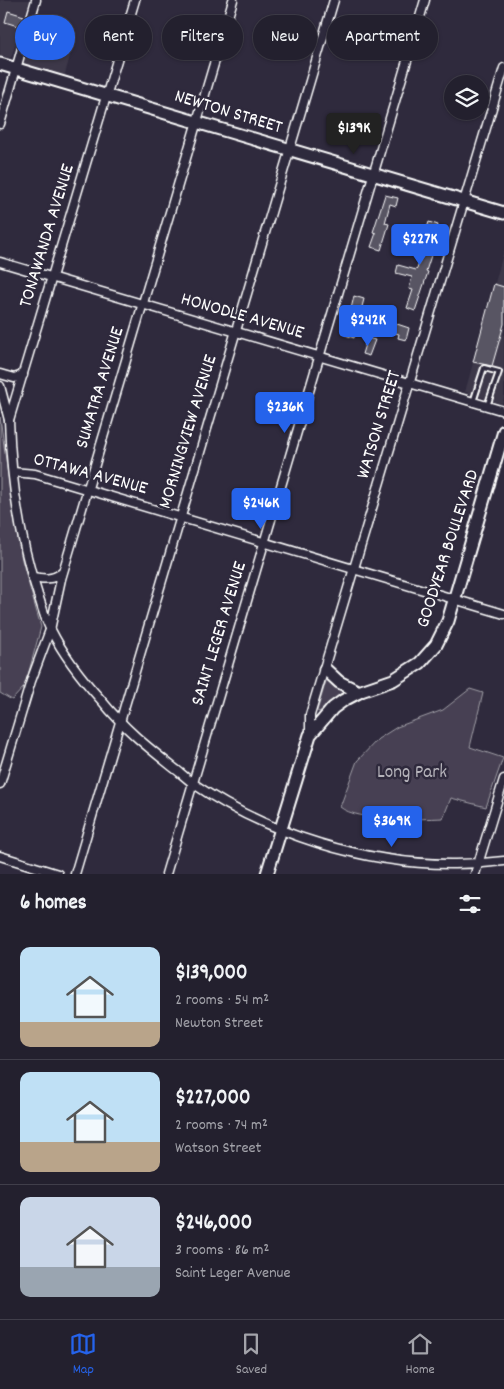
<!DOCTYPE html>
<html lang="en">
<head>
<meta charset="utf-8">
<style>
	:root { --surface:#23202e; --page:#2b2836; --text:#f1f3f6; --muted:#a3a3aa; --line:#403e4a; --accent:#2563eb }
	body { margin:0; font-family:Dekko,sans-serif; background:var(--page); color:var(--text); height:100vh; display:flex; flex-direction:column; font-size:19px; white-space:nowrap }
	* { box-sizing:border-box; margin:0 }
	p { font-size:16px; color:var(--muted) }
	.icon { flex:none; width:28px; height:28px; fill:none; stroke:currentColor; stroke-width:2; stroke-linecap:round; stroke-linejoin:round }
	.map { position:relative; height:874px; overflow:hidden }
	.sheet { display:flex; flex-direction:column; background:var(--surface); flex:1 }
	.sheet>* { flex:none }
	.top-card { position:absolute; left:15px; top:15px; width:475px; height:45px; display:flex; gap:10px }
	.fabs { position:absolute; left:444px; top:75px; display:grid; gap:10px }
	.fabs a { display:grid; place-items:center; width:45px; height:45px; border-radius:50%; background:var(--surface); box-shadow:0 1px 4px #0004,0 0 0 1px var(--line); font-size:25px }
	.price { position:absolute; translate:-50% -42px; padding:0 11px; border-radius:5px; background:var(--accent); color:#fff; font-size:16px; line-height:32px; filter:drop-shadow(0 1px 2px #0008) }
	.price::after { content:''; position:absolute; left:50%; top:30px; width:15px; height:11px; margin-left:-8px; background:inherit; clip-path:polygon(0 0,100% 0,50% 100%) }
	.price.selected { background:#222; color:#fff }
	ul { padding:0; list-style:none }
	li { display:flex; align-items:center; gap:15px; height:125px; padding:0 20px }
	li+li { border-top:1px solid var(--line) }
	li span { display:grid; place-items:center; flex:none; width:140px; height:100px; border-radius:10px; color:#555 }
	li>.icon { margin-inline-start:auto }
	span .icon { width:60px; height:60px; fill:#fffc; stroke-width:1 }
	li b { font-size:21px }
	h2 { display:flex; justify-content:space-between; align-items:center; height:60px; padding:0 20px; font-size:21px }
	.chip { padding:0 18px; border-radius:22px; background:var(--surface); box-shadow:0 1px 4px #0004,0 0 0 1px var(--line); font-size:18px; line-height:45px }
	.chip.selected { background:var(--accent); color:#fff }
	.tab-bar { display:flex; justify-content:space-around; align-items:center; height:70px; border-top:1px solid var(--line); background:var(--surface); font-size:14px; color:var(--muted) }
	.tab-bar a { display:grid; justify-items:center; gap:2px }
	.tab-bar .selected { color:var(--accent) }
	.map>svg:first-child { display:block }
	.built { fill:#3c3749 }
	.green { fill:#464152; stroke:#a2a0a8 }
	.building { fill:#595564; stroke:#fff }
	.lines { fill:none; stroke-linecap:round; stroke-linejoin:round }
	.lane-casing { stroke:#fff; stroke-width:8 }
	.street-casing { stroke:#fff; stroke-width:11 }
	.secondary-casing { stroke:#fff; stroke-width:15 }
	.lane { stroke:#2f2a3d; stroke-width:4 }
	.street { stroke:#2f2a3d; stroke-width:8 }
	.secondary { stroke:#2f2a3d; stroke-width:11 }
	.labels { text-anchor:middle; dominant-baseline:central; stroke-width:5; stroke-linejoin:round; paint-order:stroke }
	.street-label { font-size:19px; fill:#fff; stroke:#2f2a3d }
	.park-label { font-size:19px; fill:#b5b3ba; stroke:#2f2a3d }
</style>
</head>
<body>
<div class="map">
<svg width="504" height="874" viewBox="0 0 504 874">
	<rect width="100%" height="100%" fill="#2f2a3d"/>
	<filter id="ink" filterUnits="userSpaceOnUse"><feTurbulence type="fractalNoise" baseFrequency=".02" numOctaves="2"/><feDisplacementMap in="SourceGraphic" scale="10" xChannelSelector="R" yChannelSelector="G"/><feConvolveMatrix kernelMatrix="1 2 1 2 8 2 1 2 1" color-interpolation-filters="sRGB"/></filter>
	<g filter="url(#ink)">
		<g class="built">
			<polygon points="0,0 30,0 11,58 0,56"/>
			<polygon points="29,27 74,41 63,82 16,69"/>
			<polygon points="504,250 504,398 502,404 465,392"/>
		</g>
		<g class="green">
			<polygon points="0,417 14,518 22,560 41,627 25,686 12,700 0,693"/>
			<polygon points="327,678 346,691 319,712 317,711"/>
			<path d="M470,689l13,4 -13,54 33,11 -17,49 -35,-9 -8,20c-24,1 -85,4 -103,-11l17,-46 21,-22 19,-12 46,-17z"/>
		</g>
		<g class="building">
			<polygon points="8,11 24,16 21,27 5,22"/>
			<polygon points="385,195 398,198 396,206 390,204 385,223 389,224 381,250 371,247 376,233 373,232"/>
			<polygon points="429,222 438,225 434,239 436,240 426,271 428,272 415,311 407,308 413,290 409,289 412,277 396,273 398,265 416,270 417,269 421,257 409,254 413,242 425,246 428,235 425,234"/>
			<polygon points="494,284 504,287 504,324 492,366 473,362"/>
			<polygon points="354,296 364,299 354,338 345,335"/>
			<polygon points="394,323 409,328 406,340 398,338 399,334 392,332"/>
			<polygon points="367,338 375,340 369,356 362,354"/>
		</g>
		<g class="lines">
			<g class="lane-casing">
				<polyline id="lane" points="473,402 484,368 499,372 487,406"/>
			</g>
			<g class="street-casing">
				<g id="street">
					<path d="M135,0l-126,420c2,60 10,118 29,175 4,11 7,25 13,35 13,26 32,50 51,71 23,28 43,44 72,67 7,5 13,11 20,16 73,50 172,81 261,80 16,0 33,-1 49,-3"/>
					<polyline points="0,124 36,0"/>
					<polyline points="0,262 504,411"/>
					<polyline points="0,374 14,378 23,375"/>
					<polyline points="0,386 9,420"/>
					<polyline points="13,472 35,474 504,614"/>
					<path d="M32,577c12,2 20,3 30,-4"/>
					<polyline points="310,735 310,715 504,68"/>
					<polyline points="0,784 31,681 50,630 61,579 233,0"/>
					<polyline points="0,856 58,874"/>
					<polyline points="75,874 334,0"/>
					<polyline points="166,874 425,0"/>
					<polyline points="475,874 504,779"/>
				</g>
			</g>
			<g class="secondary-casing">
				<g id="secondary">
					<polyline points="0,64 504,213"/>
					<polyline points="325,669 339,682 359,692"/>
					<polyline points="267,874 310,735 333,708 344,700 361,691 393,680 420,663 436,645 448,621 504,431"/>
				</g>
			</g>
			<use href="#lane" class="lane"/>
			<use href="#street" class="street"/>
			<use href="#secondary" class="secondary"/>
		</g>
	</g>
	<g class="labels">
		<g class="street-label">
			<text transform="translate(228 113) rotate(17)">NEWTON STREET</text>
			<text transform="translate(48 236) rotate(-73)">TONAWANDA AVENUE</text>
			<text transform="translate(242 317) rotate(16)">HONODLE AVENUE</text>
			<text transform="translate(101 388) rotate(-73)">SUMATRA AVENUE</text>
			<text transform="translate(380 425) rotate(-73)">WATSON STREET</text>
			<text transform="translate(189 432) rotate(-73)">MORNINGVIEW AVENUE</text>
			<text transform="translate(90 475) rotate(15)">OTTAWA AVENUE</text>
			<text transform="translate(449 549) rotate(-72)">GOODYEAR BOULEVARD</text>
			<text transform="translate(220 634) rotate(-73)">SAINT LEGER AVENUE</text>
		</g>
		<g class="park-label">
			<text x="412" y="773">Long Park</text>
		</g>
	</g>
</svg>
<div class="fabs">
<a><svg class="icon" aria-label="layers" viewBox="0 0 24 24"><path d="M12 4l9 5-9 5-9-5zM3 14l9 5 9-5"/></svg></a>
</div>
<b class="price selected" style="left:354px;top:155px">$139K</b>
<b class="price" style="left:420px;top:266px">$227K</b>
<b class="price" style="left:368px;top:347px">$242K</b>
<b class="price" style="left:285px;top:434px">$236K</b>
<b class="price" style="left:261px;top:530px">$246K</b>
<b class="price" style="left:392px;top:848px">$369K</b>
<div class="top-card">
<a class="chip selected">Buy</a>
<a class="chip">Rent</a>
<a class="chip">Filters</a>
<a class="chip">New</a>
<a class="chip">Apartment</a>
</div>
</div>
<section class="sheet">
<h2>6 homes<svg class="icon" aria-label="filters" viewBox="0 0 24 24"><path d="M4 7h16M4 17h16"/><circle cx="9" cy="7" r="2"/><circle cx="15" cy="17" r="2"/></svg></h2>
<ul>
<li><span style="background:linear-gradient(#bfe0f5 75%,#b9a48a 0)"><svg class="icon" aria-label="home" viewBox="0 0 24 24"><path d="M3 11l9-7 9 7M6 9v11h12V9"/></svg></span><div><b>$139,000</b><p>2 rooms · 54 m²</p><p>Newton Street</p></div></li>
<li><span style="background:linear-gradient(#bfe0f5 70%,#b9a48a 0)"><svg class="icon" aria-label="home" viewBox="0 0 24 24"><path d="M3 11l9-7 9 7M6 9v11h12V9"/></svg></span><div><b>$227,000</b><p>2 rooms · 74 m²</p><p>Watson Street</p></div></li>
<li><span style="background:linear-gradient(#c9d6e8 70%,#9aa5b1 0)"><svg class="icon" aria-label="home" viewBox="0 0 24 24"><path d="M3 11l9-7 9 7M6 9v11h12V9"/></svg></span><div><b>$246,000</b><p>3 rooms · 86 m²</p><p>Saint Leger Avenue</p></div></li>
</ul>
</section>
<nav class="tab-bar">
<a class="selected"><svg class="icon" aria-label="map" viewBox="0 0 24 24"><path d="M3 6l6-2 6 2 6-2v14l-6 2-6-2-6 2zM9 4v14M15 6v14"/></svg>Map</a>
<a><svg class="icon" aria-label="saved" viewBox="0 0 24 24"><path d="M7 4h10v16l-5-4-5 4z"/></svg>Saved</a>
<a><svg class="icon" aria-label="home" viewBox="0 0 24 24"><path d="M3 11l9-7 9 7M6 9v11h12V9"/></svg>Home</a>
</nav>
</body>
</html>
